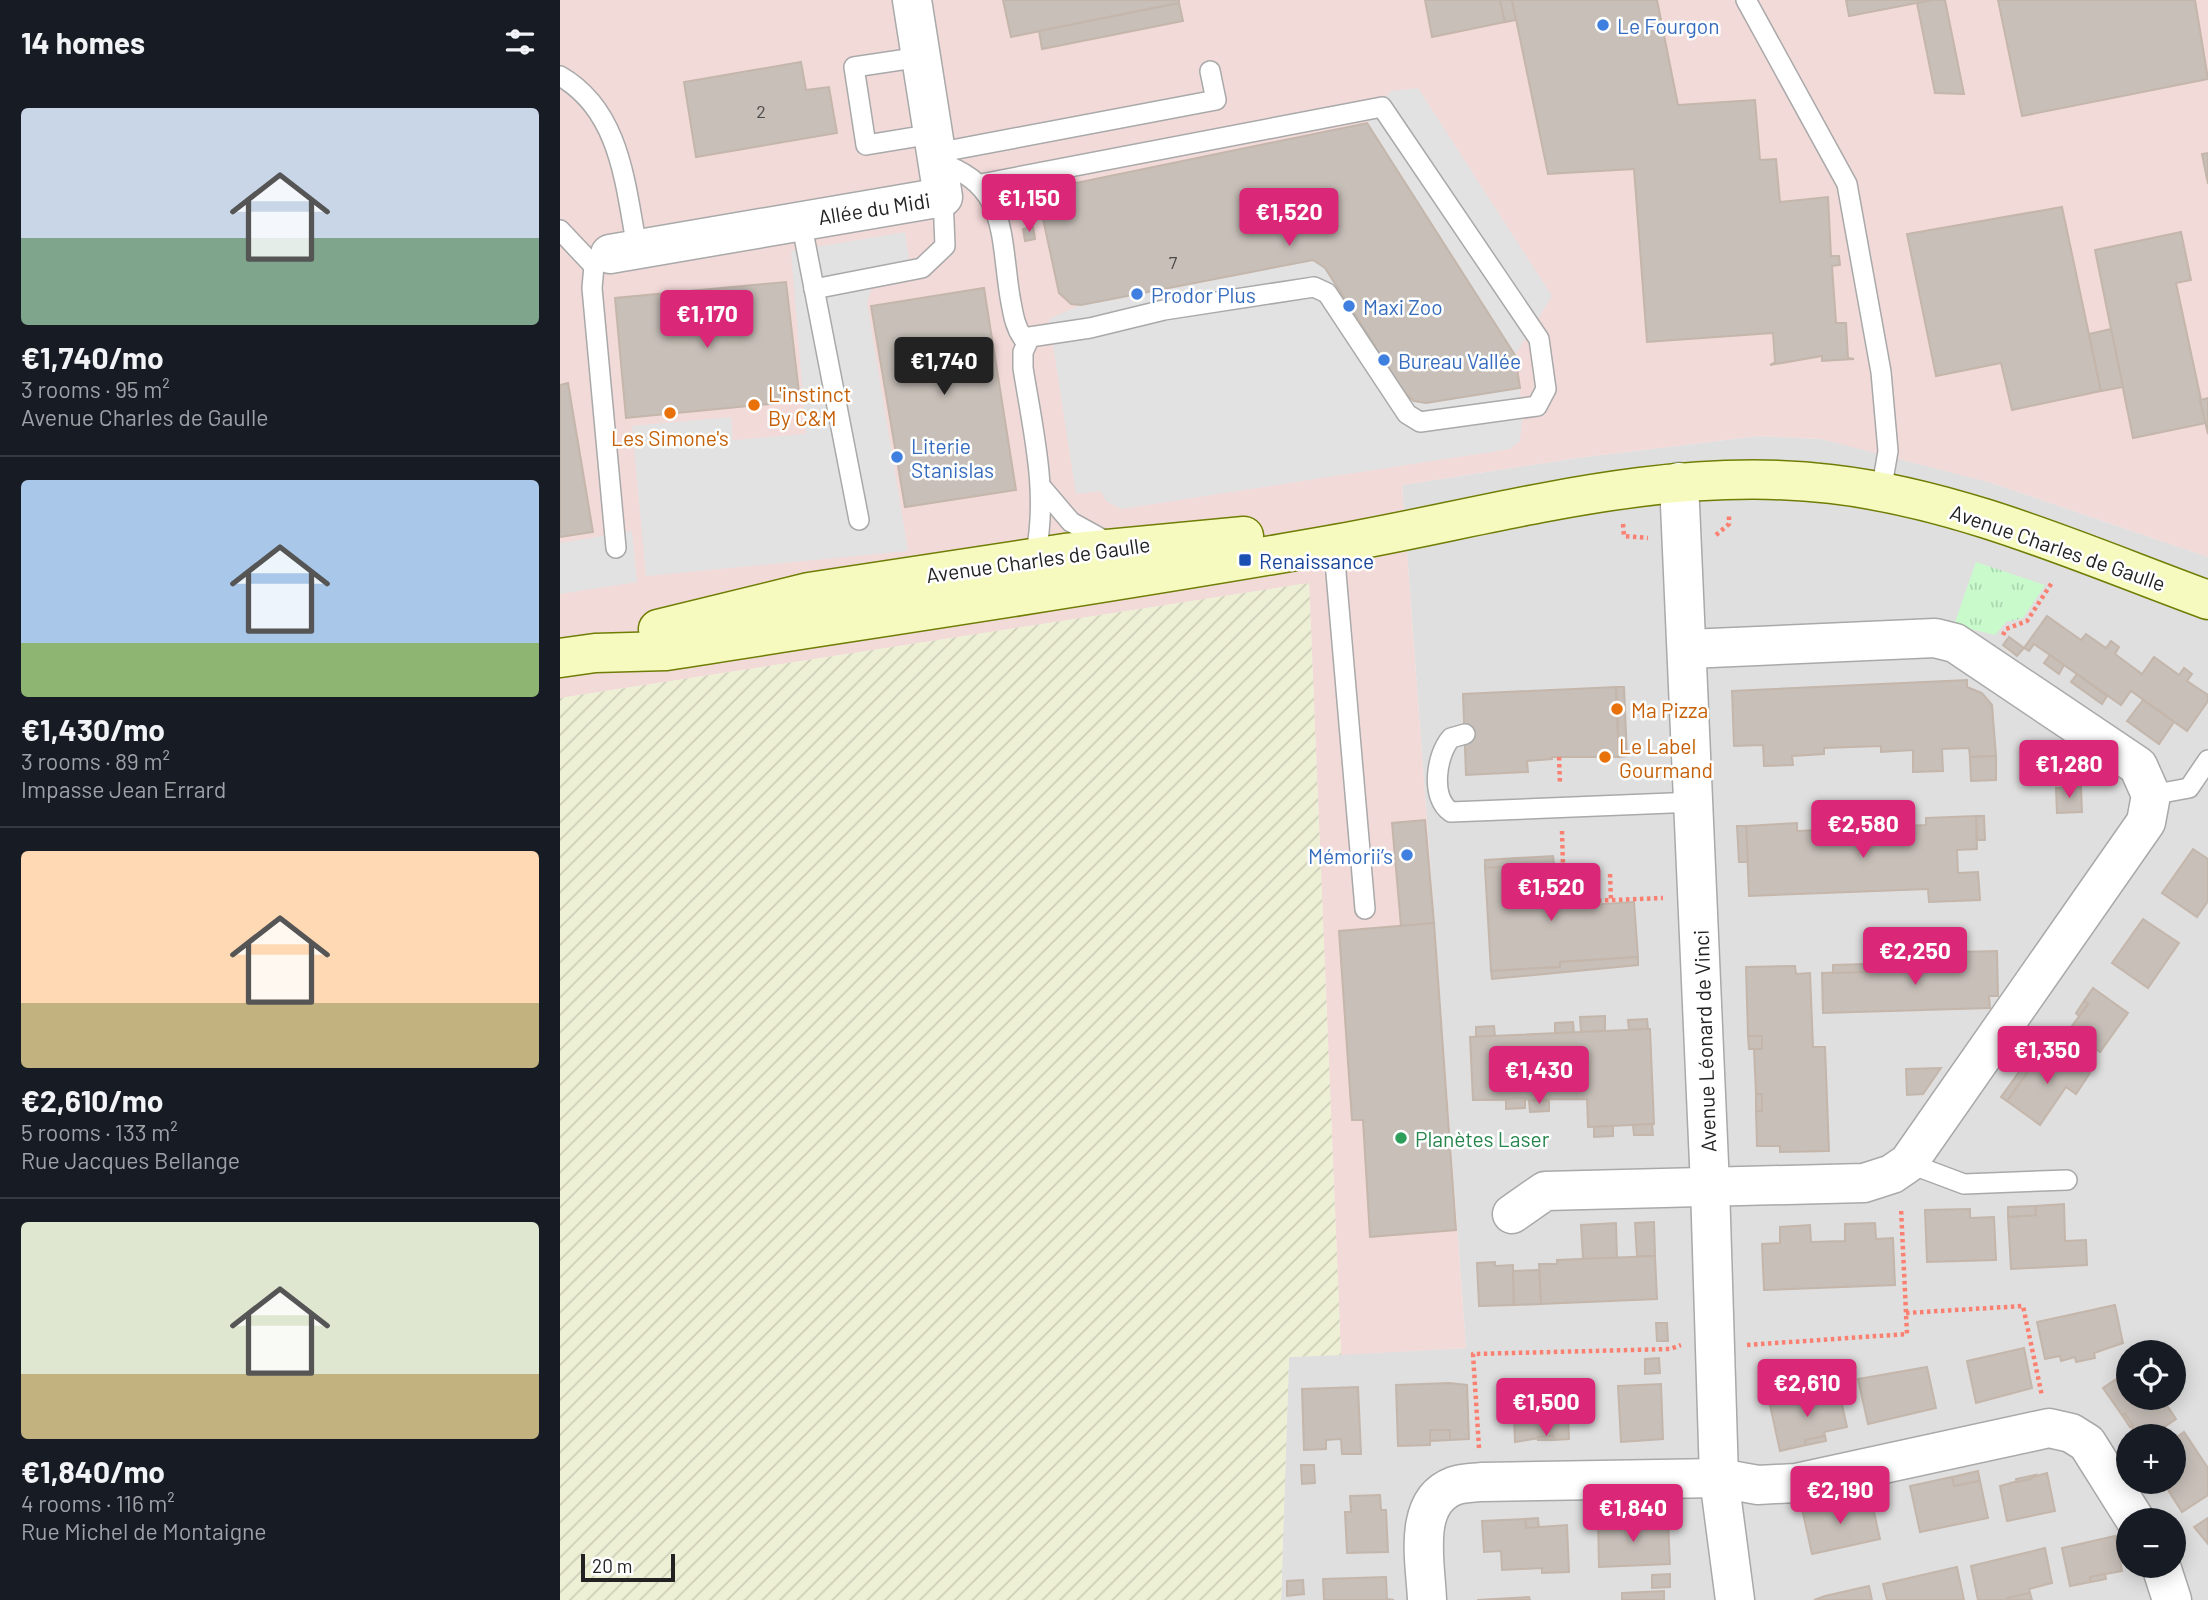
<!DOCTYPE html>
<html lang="en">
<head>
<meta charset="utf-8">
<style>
	:root { --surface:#171b24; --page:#242831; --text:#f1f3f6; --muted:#9ea1a6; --line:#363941; --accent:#db2777 }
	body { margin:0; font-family:Barlow,sans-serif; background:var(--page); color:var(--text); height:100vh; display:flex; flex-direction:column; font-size:26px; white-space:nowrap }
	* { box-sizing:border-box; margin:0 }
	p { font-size:23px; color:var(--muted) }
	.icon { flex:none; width:38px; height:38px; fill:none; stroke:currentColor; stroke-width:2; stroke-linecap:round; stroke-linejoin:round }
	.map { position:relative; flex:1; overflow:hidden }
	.sheet { display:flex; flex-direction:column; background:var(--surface); width:560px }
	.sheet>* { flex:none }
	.fabs { position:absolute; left:1556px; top:1340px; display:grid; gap:14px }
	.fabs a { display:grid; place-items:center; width:70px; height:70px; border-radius:50%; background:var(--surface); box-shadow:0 4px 18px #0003; font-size:35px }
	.scale { position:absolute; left:21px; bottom:18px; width:94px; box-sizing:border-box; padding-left:7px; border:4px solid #222; border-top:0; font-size:19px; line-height:24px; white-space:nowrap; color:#222; -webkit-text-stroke:5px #fff; paint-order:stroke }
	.price { position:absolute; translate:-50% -60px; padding:0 16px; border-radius:7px; background:var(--accent); color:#fff; font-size:23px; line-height:46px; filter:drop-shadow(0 2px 4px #0008) }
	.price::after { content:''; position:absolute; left:50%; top:42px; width:21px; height:16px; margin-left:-10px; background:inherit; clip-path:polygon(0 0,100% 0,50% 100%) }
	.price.selected { background:#222; color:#fff }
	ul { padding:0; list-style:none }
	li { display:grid; align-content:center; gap:14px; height:371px; padding:0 21px }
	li+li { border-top:2px solid var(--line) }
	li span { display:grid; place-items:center; height:217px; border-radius:7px; color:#555 }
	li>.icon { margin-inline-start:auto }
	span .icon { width:126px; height:126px; fill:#fffc; stroke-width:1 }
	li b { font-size:30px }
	h2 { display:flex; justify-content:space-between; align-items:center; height:84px; padding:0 21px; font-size:30px }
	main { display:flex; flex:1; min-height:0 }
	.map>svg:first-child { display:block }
	.residential { fill:#e0dfdf; fill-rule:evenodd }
	.commercial { fill:#f2dad9 }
	.farmland { fill:url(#farmland-furrows) }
	.park { fill:url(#park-tufts) }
	.parking { fill:#e2e2e2 }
	.building { fill:#c7bfb8; stroke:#c4b6ab; stroke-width:2 }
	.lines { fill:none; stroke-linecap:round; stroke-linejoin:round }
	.service-casing { stroke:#a9a9a9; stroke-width:22 }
	.minor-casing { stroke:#a9a9a9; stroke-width:41 }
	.secondary-casing { stroke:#707d05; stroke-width:41 }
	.path { stroke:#fa8072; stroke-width:4.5; stroke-dasharray:3.5 3.5; stroke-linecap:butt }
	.service { stroke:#fff; stroke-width:19 }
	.minor { stroke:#fff; stroke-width:38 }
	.secondary { stroke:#f7fabf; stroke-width:38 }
	.shop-dot { fill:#3f7fe0; stroke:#fff; stroke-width:2.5 }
	.food-dot { fill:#e8710a; stroke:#fff; stroke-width:2.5 }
	.transit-dot { fill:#1a4fb4; stroke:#fff; stroke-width:2.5 }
	.leisure-dot { fill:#2e9e5b; stroke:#fff; stroke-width:2.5 }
	.labels { text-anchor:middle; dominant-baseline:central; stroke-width:5; stroke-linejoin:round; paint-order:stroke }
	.number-label { font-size:18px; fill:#4b4948 }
	.shop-label { font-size:21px; fill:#366cbe; stroke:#fff; text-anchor:start }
	.street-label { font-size:21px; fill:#222; stroke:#fff }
	.food-label { font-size:21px; fill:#c56008; stroke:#fff; text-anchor:start }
	.transit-label { font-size:21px; fill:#164399; stroke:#fff; text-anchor:start }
	.leisure-label { font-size:21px; fill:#27864d; stroke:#fff; text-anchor:start }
</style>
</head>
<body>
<main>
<section class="sheet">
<h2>14 homes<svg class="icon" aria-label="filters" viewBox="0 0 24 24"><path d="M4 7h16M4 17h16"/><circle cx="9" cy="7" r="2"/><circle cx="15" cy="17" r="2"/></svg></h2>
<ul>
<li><span style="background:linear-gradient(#c9d6e8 60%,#7fa58c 0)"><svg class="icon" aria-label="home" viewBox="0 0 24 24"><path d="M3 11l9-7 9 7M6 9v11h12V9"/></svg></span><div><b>€1,740/mo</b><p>3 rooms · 95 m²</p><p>Avenue Charles de Gaulle</p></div></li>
<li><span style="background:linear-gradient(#a9c7e8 75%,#8fb573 0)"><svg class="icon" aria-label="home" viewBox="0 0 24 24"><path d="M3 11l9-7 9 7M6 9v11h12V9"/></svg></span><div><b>€1,430/mo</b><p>3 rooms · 89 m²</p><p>Impasse Jean Errard</p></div></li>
<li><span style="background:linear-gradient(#ffd9b3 70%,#c2b280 0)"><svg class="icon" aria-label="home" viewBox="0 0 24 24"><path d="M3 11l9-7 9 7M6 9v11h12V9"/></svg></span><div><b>€2,610/mo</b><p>5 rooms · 133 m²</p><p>Rue Jacques Bellange</p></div></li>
<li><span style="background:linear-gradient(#dfe7d0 70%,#c2b280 0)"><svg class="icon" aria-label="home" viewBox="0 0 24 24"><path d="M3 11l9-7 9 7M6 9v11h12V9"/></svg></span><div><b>€1,840/mo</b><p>4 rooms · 116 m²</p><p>Rue Michel de Montaigne</p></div></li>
</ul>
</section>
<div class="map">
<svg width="1648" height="1600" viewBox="0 0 1648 1600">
	<defs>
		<pattern id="farmland-furrows" width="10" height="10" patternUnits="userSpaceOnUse" patternTransform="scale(1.75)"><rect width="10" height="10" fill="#eef0d5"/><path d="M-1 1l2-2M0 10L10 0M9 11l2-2" fill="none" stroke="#ccceb7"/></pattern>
		<pattern id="park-tufts" width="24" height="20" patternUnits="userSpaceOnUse" patternTransform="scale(1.75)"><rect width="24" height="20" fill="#c8facc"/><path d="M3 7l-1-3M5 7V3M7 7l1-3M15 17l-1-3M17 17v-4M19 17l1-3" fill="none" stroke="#acd6af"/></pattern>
	</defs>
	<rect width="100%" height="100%" fill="#f2efe9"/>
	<path class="residential" d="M1198,436l63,3 99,23 72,21 216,74v1043h-927l8,-243 177,-9 -64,-863 175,-27zM1568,1353h46v45h-46zM1568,1437h46v45h-46zM1568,1521h46v45h-46z"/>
	<polygon class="commercial" points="0,0 1648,0 1648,557 1432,483 1261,439 1198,436 1017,458 842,485 906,1348 781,1355 749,583 0,698"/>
	<polygon class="farmland" points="749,583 781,1355 729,1357 721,1600 0,1600 0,698"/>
	<polygon class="park" points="1416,562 1485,585 1463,618 1446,622 1435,635 1394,625"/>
	<g class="parking">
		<polygon points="858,88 992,296 955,355 807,123 831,91"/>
		<polygon points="345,232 352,280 312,287 307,303 348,551 86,576 72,426 171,417 173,440 246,434 231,251"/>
		<polygon points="743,260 753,260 765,268 845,393 854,401 866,403 960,388 962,423 960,441 950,449 561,509 546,501 541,491 516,494 489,319 521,305"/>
		<polygon points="72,531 77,582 0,594 0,543"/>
	</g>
	<g class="building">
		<polygon points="443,0 619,0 619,3 451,37"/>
		<polygon points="865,0 940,0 945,22 872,37"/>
		<polygon points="940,0 952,0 956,20 945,22"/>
		<polygon points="952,0 1097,0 1118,105 1195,100 1200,160 1216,159 1220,202 1268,197 1271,256 1279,256 1280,265 1272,266 1276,323 1286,323 1288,358 1294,359 1262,361 1262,356 1210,365 1215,362 1213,333 1087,342 1074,169 988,174"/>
		<polygon points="1286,0 1372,0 1289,16"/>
		<polygon points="1372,0 1385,0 1404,94 1375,93 1357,3"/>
		<polygon points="1438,0 1635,0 1648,79 1462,116"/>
		<polygon points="619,3 623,21 482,49 479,31"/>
		<polygon points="241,62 246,90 269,87 277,133 136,157 124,82"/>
		<polygon points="807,123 955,355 960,388 866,403 854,401 845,393 765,268 753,260 521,305 511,304 499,293 477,191"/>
		<polygon points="1648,153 1648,184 1642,154"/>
		<polygon points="1502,207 1541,391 1452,410 1441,363 1376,376 1347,234"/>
		<polygon points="473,227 475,239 465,241 463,229"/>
		<polygon points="1621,232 1631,280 1616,283 1646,423 1573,438 1535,250"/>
		<polygon points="226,282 240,401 66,418 55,298"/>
		<polygon points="424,288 456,490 345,507 311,306"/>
		<polygon points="1551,329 1563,387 1541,391 1529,334"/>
		<polygon points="8,383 33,532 0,537 0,385"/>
		<polygon points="1648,398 1648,434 1640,400"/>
		<polygon points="1487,616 1521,640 1526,634 1546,648 1551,641 1559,647 1555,654 1582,674 1594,657 1619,675 1624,668 1632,674 1627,681 1648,695 1648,701 1627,731 1571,691 1561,705 1474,644 1469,651 1464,648"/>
		<polygon points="1449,637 1464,648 1457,656 1443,645"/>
		<polygon points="1490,655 1504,665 1499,674 1484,663"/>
		<polygon points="1517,674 1547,696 1542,704 1511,682"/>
		<polygon points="1407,680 1407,687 1422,693 1432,705 1436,756 1410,757 1409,748 1382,749 1383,771 1353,772 1353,750 1321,752 1321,746 1264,748 1264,754 1232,756 1233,765 1204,766 1203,745 1174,746 1172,691"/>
		<polygon points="1056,687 1059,757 992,757 992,759 967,761 968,772 906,775 903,694"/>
		<polygon points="1056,687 1064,687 1067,756 1059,757"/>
		<polygon points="1583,700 1614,722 1599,744 1567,721"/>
		<polygon points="1436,756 1436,780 1411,781 1410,757"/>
		<polygon points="1521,787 1522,812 1497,813 1496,788"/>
		<polygon points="1416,816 1417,849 1397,850 1398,873 1418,872 1420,900 1369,902 1368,889 1189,896 1186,826 1237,823 1237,831 1366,825 1366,818"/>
		<polygon points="1416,816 1424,816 1425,840 1417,840"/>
		<polygon points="865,820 874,923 841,926 832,823"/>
		<polygon points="1177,826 1186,826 1188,862 1179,862"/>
		<polygon points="1633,849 1648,859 1648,901 1637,917 1602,893"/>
		<polygon points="993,856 994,864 925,868 925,860"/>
		<polygon points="994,864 997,907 1074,902 1078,957 1000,962 1000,967 931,971 925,868"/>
		<polygon points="1583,919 1619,943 1588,988 1552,963"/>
		<polygon points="874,923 896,1230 810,1237 803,1120 792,1120 779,931"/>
		<polygon points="1437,951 1438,996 1429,996 1430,1008 1263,1013 1262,973 1348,970 1348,954 1366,954 1367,970 1398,968 1398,952"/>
		<polygon points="1078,957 1078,965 932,979 931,971 1000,967 1000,962"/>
		<polygon points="1398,962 1398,968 1367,970 1366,963"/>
		<polygon points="1340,963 1340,971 1273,973 1273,965"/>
		<polygon points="1235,966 1236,974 1250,973 1253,1047 1265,1047 1269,1151 1220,1152 1220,1146 1197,1146 1196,1111 1202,1111 1202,1094 1196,1094 1194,1049 1202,1049 1202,1036 1188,1036 1186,967"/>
		<polygon points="1533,988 1568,1013 1540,1052 1509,1030 1528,1004 1524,1001"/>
		<polygon points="1524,1001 1528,1004 1519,1016 1516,1013"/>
		<polygon points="1045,1016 1045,1031 1021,1032 1020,1017"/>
		<polygon points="1087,1019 1088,1029 1069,1030 1068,1020"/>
		<polygon points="1013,1022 1014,1033 995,1033 995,1023"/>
		<polygon points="934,1026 935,1036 916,1037 916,1027"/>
		<polygon points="1090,1029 1094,1124 1028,1127 1027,1099 913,1100 910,1037"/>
		<polygon points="1188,1036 1202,1036 1202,1049 1189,1049"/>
		<polygon points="1495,1048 1530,1073 1516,1094 1506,1087 1480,1125 1447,1101 1474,1063 1482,1068"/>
		<polygon points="1464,1065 1470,1068 1447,1101 1441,1097"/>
		<polygon points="1381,1068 1363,1094 1347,1095 1346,1069"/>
		<rect x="1196" y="1094" width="6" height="17"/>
		<polygon points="965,1098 965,1108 946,1109 946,1099"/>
		<polygon points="969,1101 989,1101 989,1111 970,1112"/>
		<polygon points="1092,1124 1093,1135 1074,1135 1073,1125"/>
		<polygon points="1053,1126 1053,1136 1034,1137 1034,1127"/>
		<polygon points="1504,1204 1505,1241 1526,1240 1527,1265 1451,1269 1448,1217 1476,1215 1475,1206"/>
		<polygon points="1475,1206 1476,1215 1448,1217 1448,1207"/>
		<polygon points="1410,1209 1410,1218 1434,1217 1436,1260 1367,1262 1365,1210"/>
		<polygon points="1094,1222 1095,1256 1077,1256 1075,1223"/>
		<polygon points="1056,1223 1057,1258 1023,1259 1021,1225"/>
		<polygon points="1315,1223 1316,1239 1333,1238 1335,1285 1204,1290 1202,1244 1220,1243 1220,1227 1250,1225 1251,1242 1285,1241 1285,1224"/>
		<polygon points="1095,1256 1097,1299 981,1304 979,1264 997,1264 997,1260"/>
		<polygon points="935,1262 935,1266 953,1265 954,1305 919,1306 917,1263"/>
		<polygon points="979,1270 981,1304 954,1305 953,1271"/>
		<polygon points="1555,1305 1563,1343 1534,1353 1535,1358 1516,1362 1515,1357 1501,1361 1500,1356 1485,1359 1477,1322"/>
		<polygon points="1096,1323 1107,1323 1108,1341 1097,1341"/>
		<polygon points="1464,1348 1472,1388 1416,1403 1407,1361"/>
		<polygon points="1099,1358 1100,1373 1085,1374 1085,1359"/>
		<polygon points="1367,1367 1376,1408 1308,1424 1298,1379"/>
		<polygon points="1568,1371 1568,1398 1602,1398 1616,1419 1590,1437 1577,1437 1565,1414 1562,1415 1543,1388"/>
		<polygon points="889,1383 907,1385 909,1439 890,1440 890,1430 870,1430 870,1445 838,1446 836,1385"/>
		<polygon points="1101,1384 1103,1439 1061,1442 1058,1386"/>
		<polygon points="798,1387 801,1454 782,1454 781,1439 766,1440 766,1449 744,1450 742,1389"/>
		<polygon points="1007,1391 1009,1439 994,1440 993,1436 955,1442 953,1393"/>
		<polygon points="1279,1391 1287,1427 1264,1432 1265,1436 1245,1440 1246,1445 1220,1451 1210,1405"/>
		<polygon points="1565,1414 1573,1425 1570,1427 1562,1415"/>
		<polygon points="870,1430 890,1430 890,1440 870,1441"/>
		<polygon points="1624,1432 1648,1468 1648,1495 1622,1512 1603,1482 1614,1482 1614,1439"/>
		<polygon points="993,1436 994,1440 978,1440 978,1437"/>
		<polygon points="1265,1436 1266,1441 1246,1445 1245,1440"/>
		<polygon points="741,1465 754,1465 755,1483 742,1484"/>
		<polygon points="1418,1471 1420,1481 1394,1486 1392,1477"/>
		<polygon points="1487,1473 1495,1511 1447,1521 1440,1486"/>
		<polygon points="1475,1475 1471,1479 1457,1482 1456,1479"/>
		<polygon points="1392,1477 1394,1486 1420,1481 1428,1518 1360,1532 1350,1486"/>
		<polygon points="820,1495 821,1510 826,1510 828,1552 787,1553 785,1512 791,1512 790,1496"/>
		<polygon points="1287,1499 1289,1508 1312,1503 1320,1539 1252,1554 1242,1509"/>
		<polygon points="978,1518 979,1528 966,1528 965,1519"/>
		<polygon points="1648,1518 1648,1544 1634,1527"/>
		<polygon points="965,1519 966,1528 1007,1525 1009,1572 982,1573 982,1568 942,1570 941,1551 924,1552 922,1521"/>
		<polygon points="1069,1519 1069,1524 1056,1525 1051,1520"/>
		<polygon points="1051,1520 1056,1525 1108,1522 1110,1564 1039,1567 1038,1521"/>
		<polygon points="1555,1536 1562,1571 1530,1577 1531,1582 1510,1586 1502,1548"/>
		<polygon points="1485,1548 1492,1583 1469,1589 1470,1593 1447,1600 1418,1600 1411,1566"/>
		<polygon points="1397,1567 1404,1600 1327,1600 1323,1584"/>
		<polygon points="1110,1574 1110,1587 1092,1588 1092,1575"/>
		<polygon points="1545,1574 1546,1579 1531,1582 1530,1577"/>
		<polygon points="826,1577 827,1599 834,1600 764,1600 763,1579"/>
		<polygon points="743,1580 744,1594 727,1596 727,1581"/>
		<polygon points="1309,1586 1312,1600 1254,1600 1265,1596"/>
		<polygon points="1104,1591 1104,1600 1062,1600 1062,1593"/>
		<polygon points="1470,1593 1472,1600 1447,1600 1447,1598"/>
		<polygon points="969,1597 970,1600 917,1600"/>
	</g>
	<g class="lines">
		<g class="service-casing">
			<g id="service">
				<polyline points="1186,0 1287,184 1321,372 1328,451 1321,492"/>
				<polyline points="361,57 294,67 306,145 373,134"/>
				<path d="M0,76c61,35 65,109 77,171"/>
				<polyline points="376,153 656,100 650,71"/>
				<path d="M377,162c71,21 63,73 73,135 3,15 4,28 13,41l67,-10 74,-18 150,-23 13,6 80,121 13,8 117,-16 9,-17 -7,-50 -157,-232 -401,77"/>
				<polyline points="241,221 299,520"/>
				<polyline points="0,230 34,266"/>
				<polyline points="50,254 34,266 32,288 56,548"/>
				<polyline points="254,289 362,268 385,246 383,197"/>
				<path d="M469,339l-6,13v16c10,63 26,126 12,189"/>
				<polyline points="482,488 511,522 549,543"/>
				<polyline points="773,538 805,909"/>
				<path d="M905,734l-14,4c-15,17 -21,60 0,74l244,-10"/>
				<polyline points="1591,795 1629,788 1648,760"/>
				<polyline points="1348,1163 1404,1184 1507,1180"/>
			</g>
		</g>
		<g class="minor-casing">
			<g id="minor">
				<polyline points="50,254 383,197 352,0"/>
				<polyline points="1119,482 1150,1186 1159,1478 1175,1600"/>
				<polyline points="952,1214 985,1191 1304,1183 1332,1174 1348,1163 1586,822 1591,795 1578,766 1395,643 1375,638 1128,649"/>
				<polyline points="1601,1566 1612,1600"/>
				<path d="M867,1600c-1,-35 -16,-98 27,-114 8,-3 19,-3 27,-4l238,-4 39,7 38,-2 253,-55 22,5 16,10 49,78"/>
			</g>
		</g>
		<g class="secondary-casing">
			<g id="secondary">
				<polyline points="98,629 249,592 505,553 684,536"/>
				<path d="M0,658l35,-5 71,-2c221,-35 444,-67 664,-106 166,-29 331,-81 501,-61 131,15 254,71 377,116"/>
			</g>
		</g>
		<g class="path">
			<polyline points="1063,524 1064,536 1088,538"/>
			<polyline points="1156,535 1169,524 1169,515"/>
			<polyline points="1443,635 1446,629 1467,621 1493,581"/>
			<polyline points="999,757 1000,784"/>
			<polyline points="1002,831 1004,902 1103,898"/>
			<polyline points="1050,874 1051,900"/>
			<polyline points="1346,1313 1463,1306 1482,1396"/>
			<polyline points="1187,1345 1347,1334 1341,1208"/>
			<polyline points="919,1448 913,1354 1110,1349 1121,1345"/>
		</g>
		<use href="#service" class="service"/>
		<use href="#minor" class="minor"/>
		<use href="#secondary" class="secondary"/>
	</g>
	<g class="shop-dot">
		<circle cx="1043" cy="25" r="7"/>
		<circle cx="577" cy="294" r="7"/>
		<circle cx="789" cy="306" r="7"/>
		<circle cx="824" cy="360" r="7"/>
		<circle cx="337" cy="457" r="7"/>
		<circle cx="847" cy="855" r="7"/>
	</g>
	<g class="food-dot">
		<circle cx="194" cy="405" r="7"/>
		<circle cx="110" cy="413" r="7"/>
		<circle cx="1057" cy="709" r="7"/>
		<circle cx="1045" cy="757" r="7"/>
	</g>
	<rect class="transit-dot" x="678" y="553" width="14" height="14" rx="3.5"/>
	<circle class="leisure-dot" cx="841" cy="1138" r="7"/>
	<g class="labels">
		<g class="number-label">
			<text x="201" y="111">2</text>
			<text x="613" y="262">7</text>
		</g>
		<g class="shop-label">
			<text x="1057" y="25">Le Fourgon</text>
			<text x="591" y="294">Prodor Plus</text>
			<text x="803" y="306">Maxi Zoo</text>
			<text x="838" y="360">Bureau Vallée</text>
			<text x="351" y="445">Literie<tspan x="351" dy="24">Stanislas</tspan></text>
			<text x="833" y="855" text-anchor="end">Mémorii’s</text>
		</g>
		<g class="street-label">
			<text transform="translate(314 208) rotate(-9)">Allée du Midi</text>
			<text transform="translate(1498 547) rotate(19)">Avenue Charles de Gaulle</text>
			<text transform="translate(478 559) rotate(-8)">Avenue Charles de Gaulle</text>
			<text transform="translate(1144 1041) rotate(-92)">Avenue Léonard de Vinci</text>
		</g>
		<g class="food-label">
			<text x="208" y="393">L'instinct<tspan x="208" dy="24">By C&amp;M</tspan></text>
			<text x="110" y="437" text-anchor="middle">Les Simone's</text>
			<text x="1071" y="709">Ma Pizza</text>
			<text x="1059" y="745">Le Label<tspan x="1059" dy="24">Gourmand</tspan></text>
		</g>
		<g class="transit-label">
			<text x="699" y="560">Renaissance</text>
		</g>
		<g class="leisure-label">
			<text x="855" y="1138">Planètes Laser</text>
		</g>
	</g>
</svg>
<div class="fabs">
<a><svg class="icon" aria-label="locate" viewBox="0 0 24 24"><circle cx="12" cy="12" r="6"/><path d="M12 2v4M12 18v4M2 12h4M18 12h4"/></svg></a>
<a>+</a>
<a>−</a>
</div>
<div class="scale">20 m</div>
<b class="price" style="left:469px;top:234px">€1,150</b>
<b class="price" style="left:729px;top:248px">€1,520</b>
<b class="price" style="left:147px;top:350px">€1,170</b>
<b class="price selected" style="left:384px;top:397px">€1,740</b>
<b class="price" style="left:1509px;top:800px">€1,280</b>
<b class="price" style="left:1303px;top:860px">€2,580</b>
<b class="price" style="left:991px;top:923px">€1,520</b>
<b class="price" style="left:1355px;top:987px">€2,250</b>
<b class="price" style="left:1487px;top:1086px">€1,350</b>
<b class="price" style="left:979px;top:1106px">€1,430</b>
<b class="price" style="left:1247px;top:1419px">€2,610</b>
<b class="price" style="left:986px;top:1438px">€1,500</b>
<b class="price" style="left:1280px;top:1526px">€2,190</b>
<b class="price" style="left:1073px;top:1544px">€1,840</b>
</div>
</main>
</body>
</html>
